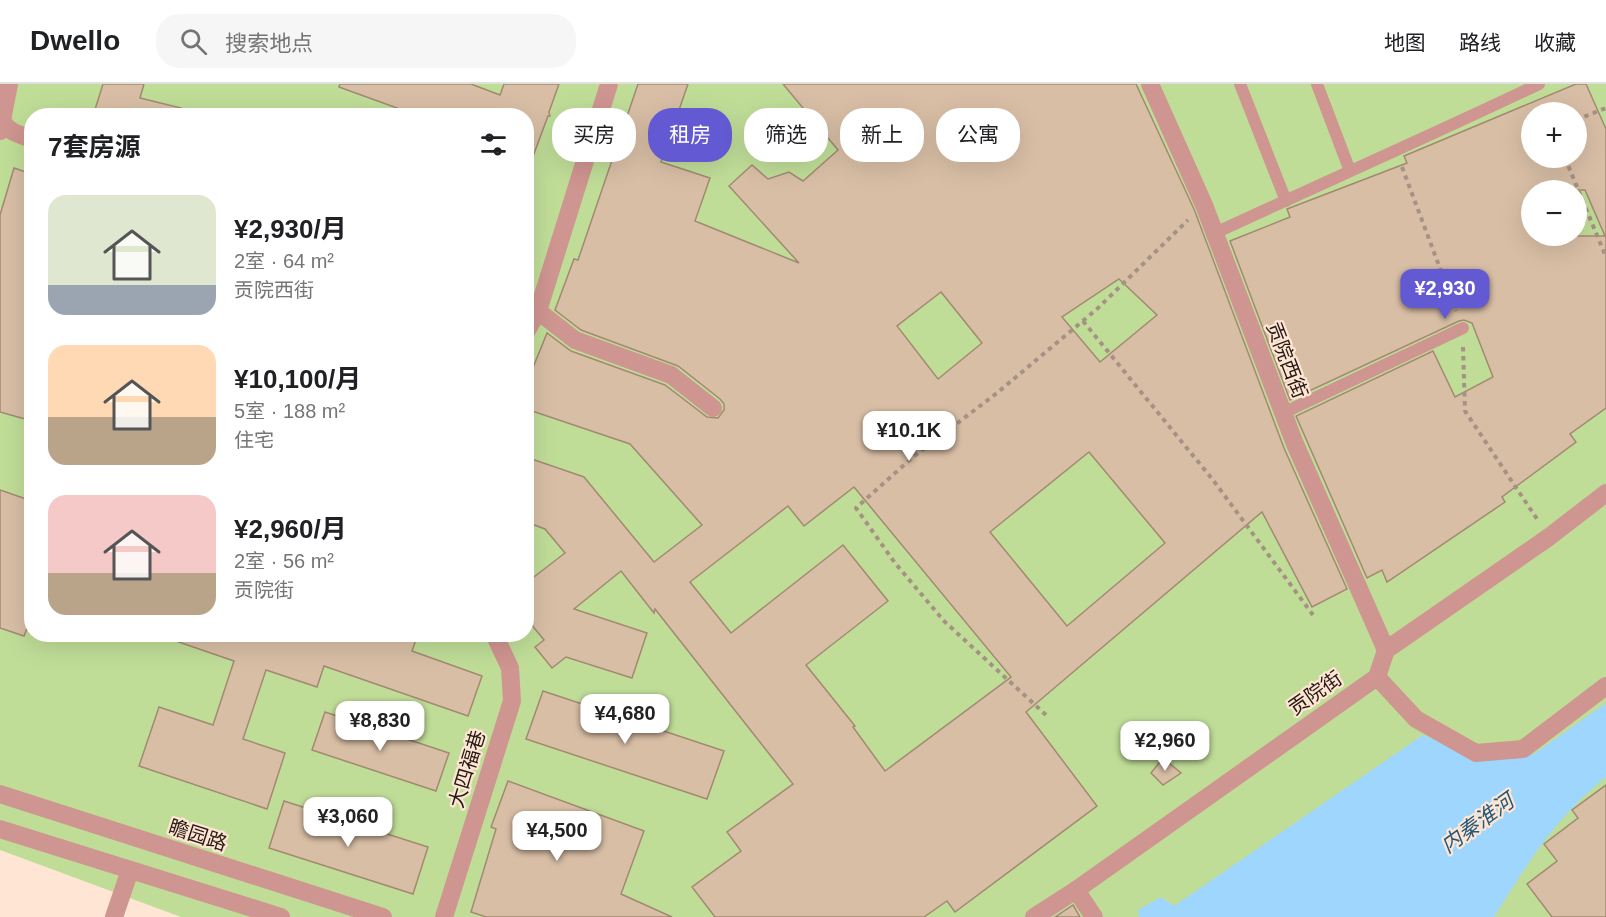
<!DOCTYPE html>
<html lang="zh">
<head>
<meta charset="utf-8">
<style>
	:root { --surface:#fff; --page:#f6f6f6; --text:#202124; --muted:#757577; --line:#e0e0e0; --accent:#635ad3 }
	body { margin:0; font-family:Helvetica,"Noto Sans SC",sans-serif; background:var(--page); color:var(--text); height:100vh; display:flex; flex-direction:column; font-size:22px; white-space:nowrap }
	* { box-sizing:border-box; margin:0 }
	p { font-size:20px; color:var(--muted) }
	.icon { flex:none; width:33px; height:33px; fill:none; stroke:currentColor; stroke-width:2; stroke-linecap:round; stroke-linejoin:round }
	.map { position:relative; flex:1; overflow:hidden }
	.drawer { position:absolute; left:24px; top:24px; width:510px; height:534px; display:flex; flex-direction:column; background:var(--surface); border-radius:24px; box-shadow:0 6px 24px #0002 }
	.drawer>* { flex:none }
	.top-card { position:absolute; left:552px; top:24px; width:570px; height:54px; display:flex; gap:12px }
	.tools { position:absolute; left:1521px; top:18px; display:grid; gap:12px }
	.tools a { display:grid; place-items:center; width:66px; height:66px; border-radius:50%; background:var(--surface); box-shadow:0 6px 24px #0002; font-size:30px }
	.price { position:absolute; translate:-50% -51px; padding:0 14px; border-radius:12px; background:#fff; color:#222; font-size:20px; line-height:39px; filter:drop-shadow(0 2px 3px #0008) }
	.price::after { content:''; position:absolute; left:50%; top:36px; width:18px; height:14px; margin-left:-9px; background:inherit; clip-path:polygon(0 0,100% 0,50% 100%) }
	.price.on { background:var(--accent); color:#fff }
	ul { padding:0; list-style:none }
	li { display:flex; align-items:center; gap:18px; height:150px; padding:0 24px }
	li span { display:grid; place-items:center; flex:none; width:168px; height:120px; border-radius:18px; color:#555 }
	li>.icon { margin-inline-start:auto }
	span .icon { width:72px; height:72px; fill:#fffc; stroke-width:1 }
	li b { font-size:26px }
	h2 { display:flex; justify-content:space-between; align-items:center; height:72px; padding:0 24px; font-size:26px }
	.pill { padding:0 21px; border-radius:24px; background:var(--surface); box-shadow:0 6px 24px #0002; font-size:21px; line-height:54px }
	.pill.on { background:var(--accent); color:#fff }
	header { display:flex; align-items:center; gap:36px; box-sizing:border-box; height:84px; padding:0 30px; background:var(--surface); border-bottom:2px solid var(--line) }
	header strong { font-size:28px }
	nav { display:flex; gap:33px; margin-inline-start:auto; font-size:21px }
	.search { width:420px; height:54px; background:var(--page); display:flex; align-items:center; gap:15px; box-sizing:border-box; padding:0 21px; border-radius:24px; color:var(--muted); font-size:22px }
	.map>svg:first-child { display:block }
	.green { fill:#c0dd98; fill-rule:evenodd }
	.water { fill:#9fd6fd }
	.building { fill:#d8bea5; stroke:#a28a72; stroke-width:1.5; fill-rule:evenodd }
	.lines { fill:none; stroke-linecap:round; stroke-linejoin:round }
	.path { stroke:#a69285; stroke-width:4; stroke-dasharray:4.5 4.5; stroke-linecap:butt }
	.lane { stroke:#cf9590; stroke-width:12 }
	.street { stroke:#cf9590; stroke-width:18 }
	.labels { text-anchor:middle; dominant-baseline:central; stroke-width:4.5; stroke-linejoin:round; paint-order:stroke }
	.street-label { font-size:20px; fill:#251a13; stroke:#ffe5d4 }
	.water-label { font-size:21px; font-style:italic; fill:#235878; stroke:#ffe5d4 }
</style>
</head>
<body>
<header>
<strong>Dwello</strong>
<div class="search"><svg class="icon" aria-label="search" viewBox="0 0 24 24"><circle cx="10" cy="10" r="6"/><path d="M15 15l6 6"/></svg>搜索地点</div>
<nav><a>地图</a><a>路线</a><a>收藏</a></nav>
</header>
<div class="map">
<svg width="1606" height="833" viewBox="0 0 1606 833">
	<rect width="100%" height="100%" fill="#ffe5d4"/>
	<path class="green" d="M0,0h1606v833h-1425l-181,-67zM1532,28h44v46h-44zM32,32h494v518h-494zM1532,106h44v46h-44z"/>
	<path class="water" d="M1606,619v74c-51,41 -78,86 -112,140h-355l-1,-7 23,-13 13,9 249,-171 60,24 51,-5z"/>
	<g class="building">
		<polygon points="103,0 144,0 140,14 181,24 180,32 93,32"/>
		<polygon points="340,0 471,0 500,11 504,0 559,0 549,28 550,32 548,32 529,83 526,82 526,32 419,32 339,3"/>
		<path d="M638,0h50l-27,78 49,16 -15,43 104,42 -70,-77 23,-21 16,14 21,-7 14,9 35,-31 -55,-66h353l58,125 90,239 63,141 -35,18 -50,-95 -236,200 71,94 -142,106 -8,-11 -23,16h-209l-23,-30 49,-36 -14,-19 66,-48 -138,-175 -1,4 -33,-42 -47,38 73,24 -15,45 -66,-21 -14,11 -17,-21 9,-7 -18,-22v-35l39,-30 -20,-24 -19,-7v-65l58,20 70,85 48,-37 -72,-81 -104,-35v-24l21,-52 24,18 94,34 42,32 11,1 6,-8v-6l-4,-5 -42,-33 -97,-36 -26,-20 19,-51 4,1zM1119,195l38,36 -57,47 -38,-45zM941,208l41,51 -44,36 -41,-53zM1089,368l76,91 -98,83 -77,-94zM854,403l157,190 -126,94 -32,-44 2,-1 -49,-61 82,-64 -45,-56 -112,88 -41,-51 98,-76 16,20z"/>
		<path d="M1576,0h10l20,45v279l-36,26 6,8 -74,55 3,5 -118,80 -5,-12 -15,8 -71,-162 137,-65 22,46 38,-20 -21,-54 -8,-3 -5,1 -169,79 -60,-159 60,-24 -3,-8 120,-46 -3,-7zM1532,28h44v46h-44zM1532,106h53l20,46h-73z"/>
		<polygon points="14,84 32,90 32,337 0,328 0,131"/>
		<polygon points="0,406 32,417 32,532 24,552 0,544"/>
		<polygon points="167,550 418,550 412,567 482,592 468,632 324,582 317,603 266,586 243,655 285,669 267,725 139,682 159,623 213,641 234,577 167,554"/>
		<polygon points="543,607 724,667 707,715 526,655"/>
		<polygon points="325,628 449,669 436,707 312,666"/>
		<polygon points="1163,674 1181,689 1163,701 1151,689"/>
		<polygon points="508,697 644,747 621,810 672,833 486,833 471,828 496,745 491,743"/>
		<polygon points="1606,701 1606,833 1552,833 1527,800 1557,777 1544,760 1578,734 1572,726"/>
		<polygon points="284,717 428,763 413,810 269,764"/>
		<polygon points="1073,821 1080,833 1055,833"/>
	</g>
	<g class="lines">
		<g class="path">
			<polyline points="1576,36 1606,24"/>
			<polyline points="1565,74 1606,173"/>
			<polyline points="1402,83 1456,227"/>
			<polyline points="1083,237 1213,396 1313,531"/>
			<polyline points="1463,263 1465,327 1537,435"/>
			<polyline points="1046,631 944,537 895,479 856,424 913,373 997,309 1097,225 1188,136"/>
		</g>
		<g class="lane">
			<polyline points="1240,0 1286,117"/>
			<polyline points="1317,0 1350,87"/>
			<path d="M1215,149c108,-50 217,-98 324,-149"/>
			<polyline points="1283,329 1463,244"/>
		</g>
		<g class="street">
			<polyline points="1150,0 1204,121 1295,360 1386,566"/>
			<path d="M0,31c4,16 18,19 32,24"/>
			<polyline points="0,47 9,0"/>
			<polyline points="528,223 538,227 575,256 671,291 713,324"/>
			<polyline points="526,248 538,227 609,0"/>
			<polyline points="1377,593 1416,635 1476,669 1523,665 1606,602"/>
			<polyline points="0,710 383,833"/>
			<polyline points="0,745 281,833"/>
			<polyline points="1076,806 1094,833"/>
			<polyline points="114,833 130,786"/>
			<polyline points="444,833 512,617 510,584 494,550"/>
			<polyline points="1034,833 1076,806 1377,593 1386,566 1549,453 1606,409"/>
		</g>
	</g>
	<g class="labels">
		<g class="street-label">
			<text transform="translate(1287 276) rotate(69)">贡院西街</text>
			<text transform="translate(1315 609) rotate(-35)">贡院街</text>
			<text transform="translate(467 685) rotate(-73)">大四福巷</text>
			<text transform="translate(198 751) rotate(18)">瞻园路</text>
		</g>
		<g class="water-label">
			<text transform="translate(1477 739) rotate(-36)">内秦淮河</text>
		</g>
	</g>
</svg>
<div class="tools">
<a>+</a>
<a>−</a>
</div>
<b class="price on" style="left:1445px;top:236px">¥2,930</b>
<b class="price" style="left:909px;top:378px">¥10.1K</b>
<b class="price" style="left:625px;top:661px">¥4,680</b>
<b class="price" style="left:380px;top:668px">¥8,830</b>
<b class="price" style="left:1165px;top:688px">¥2,960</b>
<b class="price" style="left:348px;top:764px">¥3,060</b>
<b class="price" style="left:557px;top:778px">¥4,500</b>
<div class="top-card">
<a class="pill">买房</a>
<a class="pill on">租房</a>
<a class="pill">筛选</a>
<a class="pill">新上</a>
<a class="pill">公寓</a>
</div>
<section class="drawer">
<h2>7套房源<svg class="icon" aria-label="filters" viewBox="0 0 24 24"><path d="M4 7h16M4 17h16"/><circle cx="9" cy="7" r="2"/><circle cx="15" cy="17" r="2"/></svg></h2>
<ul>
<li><span style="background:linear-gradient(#dfe7d0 75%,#9aa5b1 0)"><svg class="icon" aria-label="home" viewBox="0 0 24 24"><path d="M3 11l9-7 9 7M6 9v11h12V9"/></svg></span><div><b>¥2,930/月</b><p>2室 · 64 m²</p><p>贡院西街</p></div></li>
<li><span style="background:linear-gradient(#ffd9b3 60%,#b9a48a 0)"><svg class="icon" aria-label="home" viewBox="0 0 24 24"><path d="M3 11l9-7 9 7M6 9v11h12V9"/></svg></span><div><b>¥10,100/月</b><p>5室 · 188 m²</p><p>住宅</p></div></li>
<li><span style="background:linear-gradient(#f6c9c9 65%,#b9a48a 0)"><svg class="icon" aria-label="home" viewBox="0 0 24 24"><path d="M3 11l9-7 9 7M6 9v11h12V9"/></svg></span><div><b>¥2,960/月</b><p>2室 · 56 m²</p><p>贡院街</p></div></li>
</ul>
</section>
</div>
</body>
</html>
